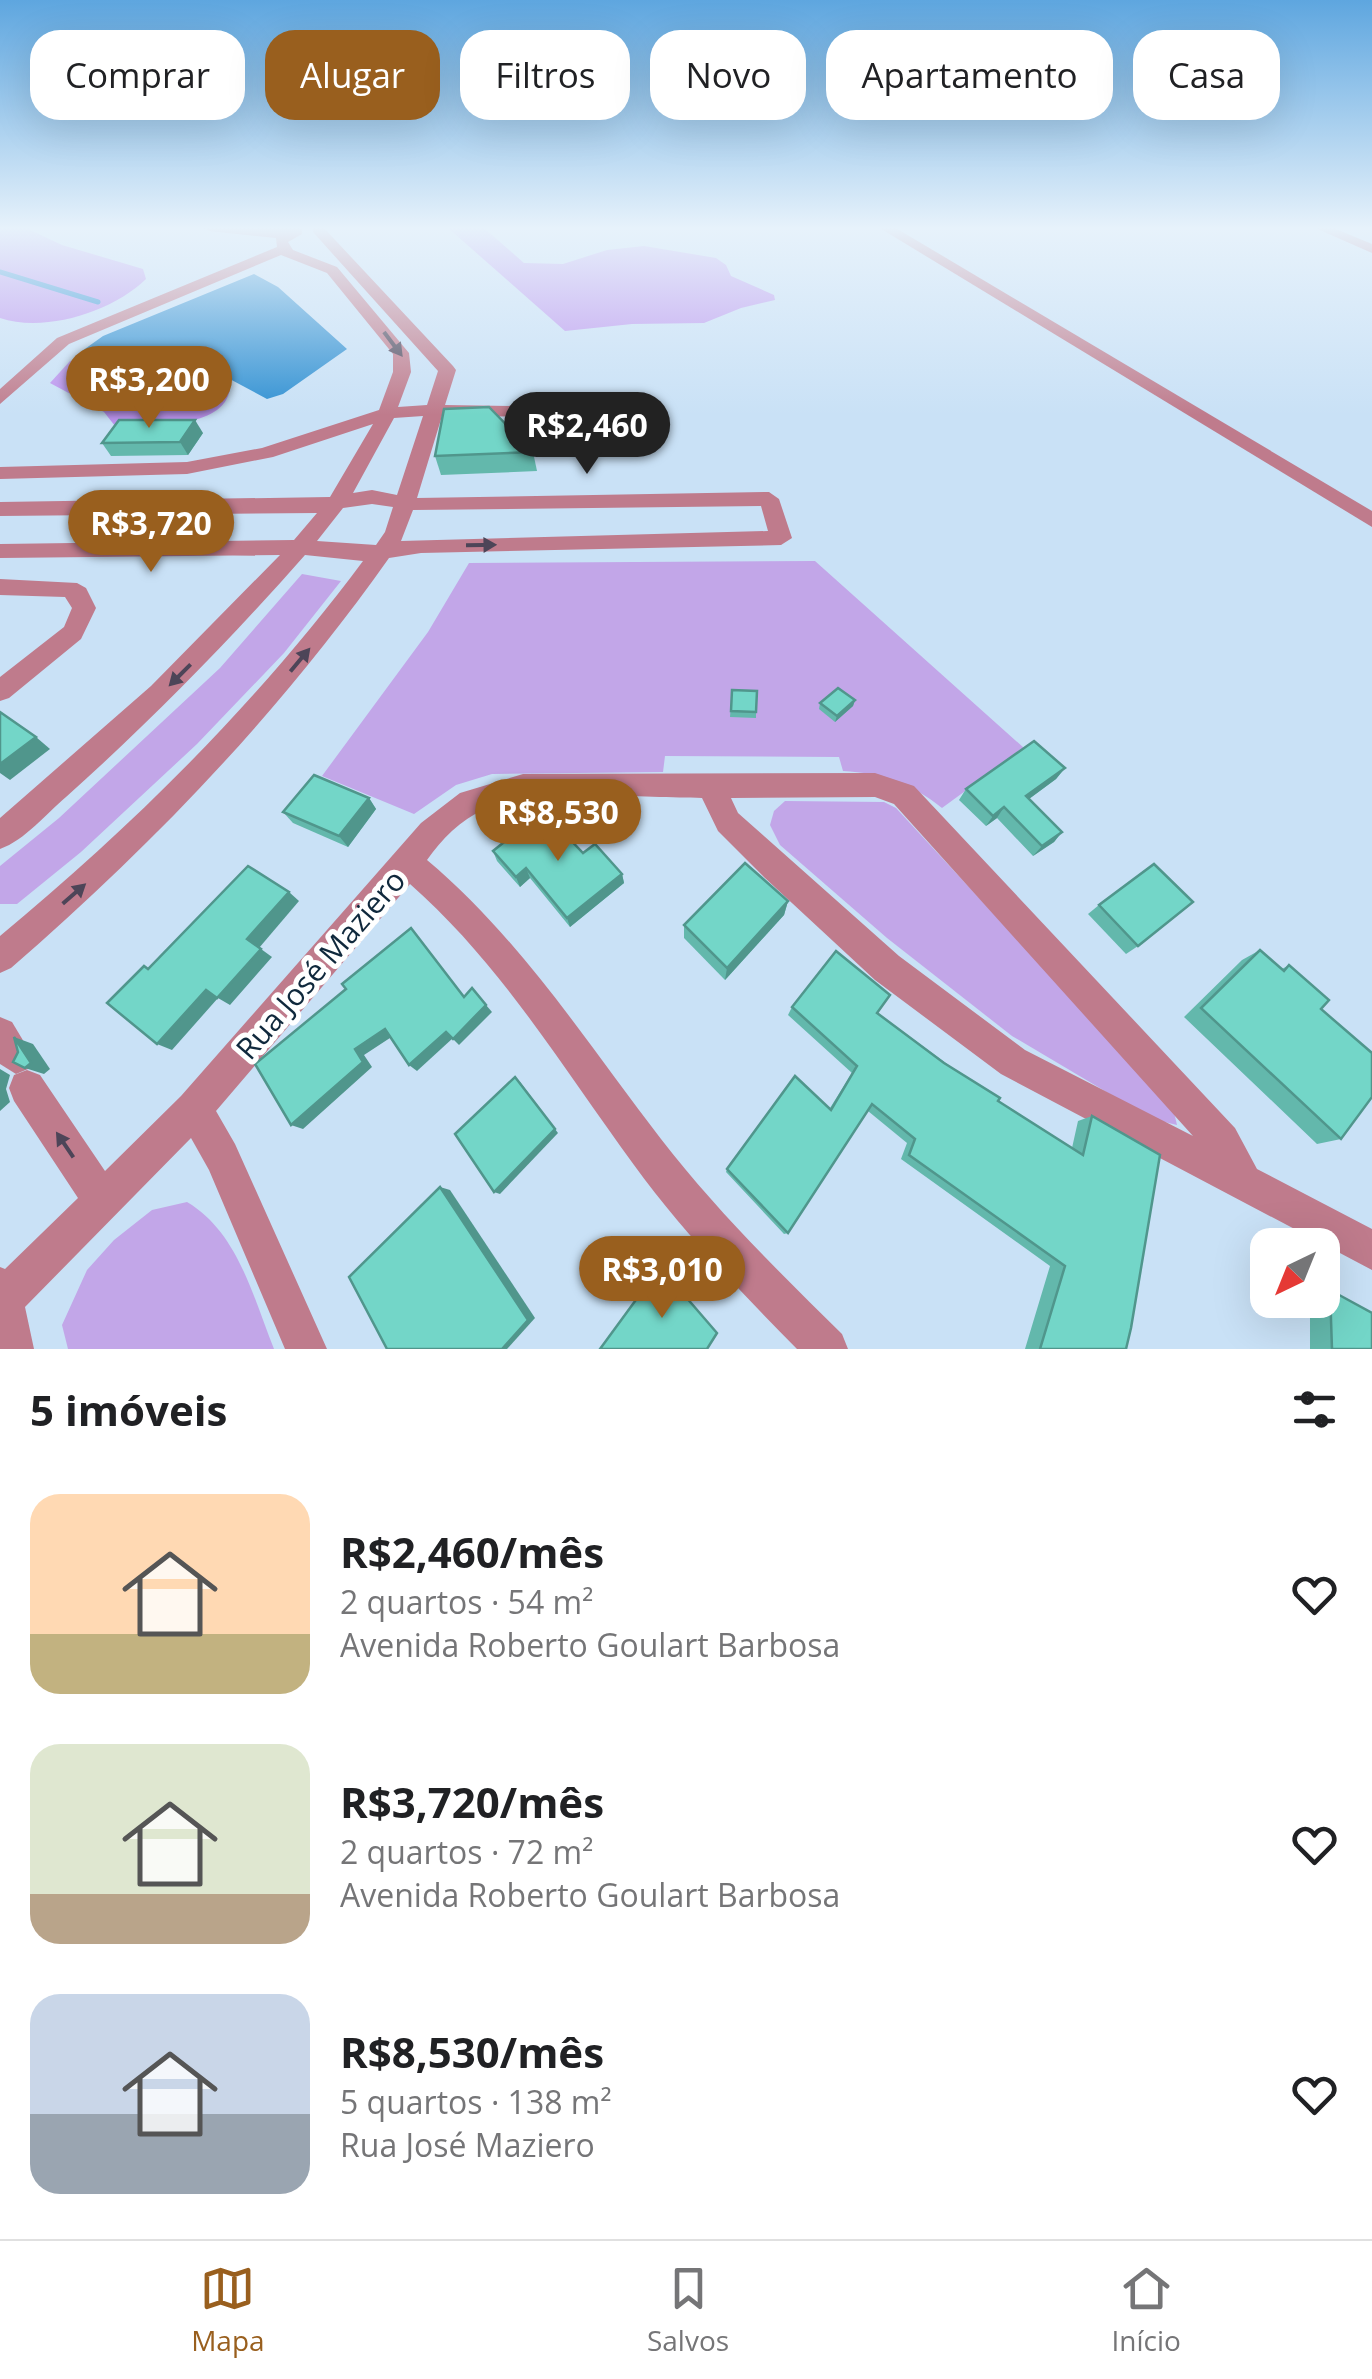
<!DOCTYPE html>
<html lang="pt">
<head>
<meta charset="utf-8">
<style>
	:root { --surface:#fff; --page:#f6f6f6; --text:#202124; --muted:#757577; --line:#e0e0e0; --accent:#995f1e }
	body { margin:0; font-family:"Open Sans",sans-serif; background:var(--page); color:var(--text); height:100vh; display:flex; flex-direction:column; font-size:38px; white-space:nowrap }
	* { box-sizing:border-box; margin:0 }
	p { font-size:32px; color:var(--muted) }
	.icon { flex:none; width:55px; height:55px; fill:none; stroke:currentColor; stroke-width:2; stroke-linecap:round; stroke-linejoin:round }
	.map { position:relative; height:1349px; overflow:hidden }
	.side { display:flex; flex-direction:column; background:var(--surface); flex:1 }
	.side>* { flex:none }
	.hud { position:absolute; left:30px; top:30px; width:1312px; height:90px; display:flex; gap:20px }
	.needle { width:65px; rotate:223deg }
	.controls { position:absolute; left:1250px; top:1228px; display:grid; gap:20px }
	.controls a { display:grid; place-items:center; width:90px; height:90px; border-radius:20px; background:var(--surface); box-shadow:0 10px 40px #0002; font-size:50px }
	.price { position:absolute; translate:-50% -85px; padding:0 22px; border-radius:35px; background:var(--accent); color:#fff; font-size:32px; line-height:65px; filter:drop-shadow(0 2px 5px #0008) }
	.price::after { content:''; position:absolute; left:50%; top:60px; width:30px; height:22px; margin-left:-15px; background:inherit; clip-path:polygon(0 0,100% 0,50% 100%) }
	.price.active { background:#222; color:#fff }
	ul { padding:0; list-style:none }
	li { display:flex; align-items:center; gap:30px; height:250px; padding:0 30px }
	li span { display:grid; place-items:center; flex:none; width:280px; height:200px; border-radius:30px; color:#555 }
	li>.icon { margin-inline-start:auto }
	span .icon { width:120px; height:120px; fill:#fffc; stroke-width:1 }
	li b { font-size:42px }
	h2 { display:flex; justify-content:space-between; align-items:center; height:120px; padding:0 30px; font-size:42px }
	.pill { padding:0 35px; border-radius:30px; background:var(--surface); box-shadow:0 10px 40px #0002; font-size:35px; line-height:90px }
	.pill.active { background:var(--accent); color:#fff }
	.tabs { display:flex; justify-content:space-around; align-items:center; height:140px; border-top:2px solid var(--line); background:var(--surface); font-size:28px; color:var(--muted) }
	.tabs a { display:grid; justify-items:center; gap:5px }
	.tabs .active { color:var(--accent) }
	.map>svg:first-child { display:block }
	.green { fill:#c2a6e8 }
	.forest { fill:#bc94ee }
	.water { fill:#3090d2 }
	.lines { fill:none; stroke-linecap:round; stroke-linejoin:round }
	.stream { stroke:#3090d2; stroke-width:5 }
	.minor { fill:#bf7b8c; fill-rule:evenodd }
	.wall { fill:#63b8ac }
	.shaded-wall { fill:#50968c }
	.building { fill:#73d6c8; stroke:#50968c; stroke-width:2.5 }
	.oneway { fill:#4d4558 }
	.labels { text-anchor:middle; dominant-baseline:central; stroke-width:10; stroke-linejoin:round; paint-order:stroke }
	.near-street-label { font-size:30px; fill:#0f283c; stroke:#fff }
</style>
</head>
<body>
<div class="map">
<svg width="1372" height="1349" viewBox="0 0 1372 1349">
	<rect width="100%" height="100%" fill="#c9e1f6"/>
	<g class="green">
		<path d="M815,561l209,187 -82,60c-31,-25 -60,-35 -99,-37l-4,-14 -174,-1 -2,16 -171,2 -36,11 -42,29 -92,-38 106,-144 41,-69z"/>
		<polygon points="302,574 341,581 284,653 197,744 81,852 17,904 0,904 0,866 59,818 220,668"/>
		<polygon points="785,801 884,802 896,808 1173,1108 1177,1125 1152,1119 1012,1036 887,938 780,845 770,825 774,811"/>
		<path d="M187,1202c51,30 66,95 87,147h-206l-6,-24 25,-55 27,-30 38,-30z"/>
	</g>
	<g class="forest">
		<path d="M0,227h24l38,18 81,24 3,10c-34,33 -101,54 -146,39z"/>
		<polygon points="447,227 483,227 524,263 563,264 607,250 644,246 716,258 726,265 731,276 774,295 775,300 741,308 704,323 632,324 565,331"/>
		<path d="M112,355l65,8 53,25c-5,43 -84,36 -115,38l-11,-14 -54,-29 20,-22z"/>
	</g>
	<polygon class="water" points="254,274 278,287 347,349 283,394 267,399 226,377 149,350 82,351 103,336"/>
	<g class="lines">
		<polyline class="stream" points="0,272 98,302"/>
		<g class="minor">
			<path d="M202,227l100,1v6l-14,8 5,8 44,17 72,86 2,19 -13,35 29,-2 11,-34 -125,-139v-5h10l130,139 3,4 -11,35 146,2 9,5 -9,5 -149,-1 -25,82 352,-6 10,7 13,39 -11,7 -360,8 -32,5c-108,153 -236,287 -378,410l-11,5v-37c134,-111 259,-235 363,-375l-58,-6c-75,85 -154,166 -239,242 -20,17 -41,43 -66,52v-31l151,-132 129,-131 -280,3v-14l294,-4 23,-27 -317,3v-14l330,-5 43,-73 -100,33 -86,17 -187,5v-12l187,-5 75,-14 117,-38 14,-38v-18l-66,-81 -46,-18 -212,89 -69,60v-15l57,-51 220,-91 -1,-9 -67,-7zM423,416l-26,79 -25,-5 -19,3 41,-75zM372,504l21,3 -8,25 -9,13 -59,-4 26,-33zM761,506l7,25 -367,10 12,-31z"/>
			<polygon points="878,227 894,227 1372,511 1372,527"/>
			<polygon points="1313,227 1331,227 1372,244 1372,253"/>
			<polygon points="0,579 77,583 86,588 96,608 81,639 9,698 0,701 0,677 64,627 72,608 65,597 0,595"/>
			<path d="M875,773l39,13 321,342 22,41 115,60v41l-371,-196 -126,-94 -110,-102 -47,-47 -16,-33c-55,0 -171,-10 -217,11 -25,11 -43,30 -58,51 94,79 160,183 234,279 54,70 118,133 181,195l6,15h-51c-57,-58 -115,-118 -163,-184 -71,-97 -134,-202 -224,-281l-194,227 19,33 92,205h-42l-76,-179 -18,-32 -166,169 9,42h-34v-82l5,2 73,-71 -64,-97 -5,-13 5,-13 13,-5 13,5 65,96 76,-75 240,-273 39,-30 63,-19zM875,797l19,7 299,332 -168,-86 -126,-94 -161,-143 -7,-15z"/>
			<polygon points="0,1017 12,1022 33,1057 28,1069 16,1074 0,1064"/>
		</g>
	</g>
	<g class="wall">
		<polygon points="203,433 188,455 111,456 102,443"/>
		<polygon points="533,452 537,471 441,475 435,456"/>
		<polygon points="732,690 756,712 756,718 730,717"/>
		<polygon points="855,700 853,706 835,722 819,709 820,703"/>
		<polygon points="1065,768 1056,779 1029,799 1062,832 1054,842 1033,856 997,818 986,826 959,800 966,789"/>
		<polygon points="369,798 376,809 348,847 293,823 283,812"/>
		<polygon points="493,851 583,853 622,874 624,883 570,927 530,878 520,887 497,861"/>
		<polygon points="788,901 784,915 725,980 684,938 684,925"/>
		<polygon points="1099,905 1138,946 1126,954 1088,914"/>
		<polygon points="1260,950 1282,969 1289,965 1321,1009 1341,1139 1317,1144 1184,1017 1242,960"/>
		<polygon points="792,1007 877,1013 998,1101 1072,1148 1078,1121 1092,1116 1126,1349 1025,1349 1050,1266 901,1159 907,1143 868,1111 788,1233 784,1234 726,1172 727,1169 830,1108 852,1073 788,1015"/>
		<polygon points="1322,1290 1330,1290 1372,1349 1310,1349 1310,1300 1322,1300"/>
	</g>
	<g class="shaded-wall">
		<polygon points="195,420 203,433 188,455 180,442"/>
		<polygon points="855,700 853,706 835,722 837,716"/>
		<polygon points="36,737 50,749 10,780 0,773 0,764"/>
		<polygon points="1065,768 1056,779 1018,807 1026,796"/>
		<polygon points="369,798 376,809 348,847 339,836"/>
		<polygon points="1004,807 997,818 986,826 993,816"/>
		<polygon points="1062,832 1054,842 1033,856 1042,846"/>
		<polygon points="526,868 530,878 520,887 516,877"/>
		<polygon points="622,874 624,883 570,927 567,918"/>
		<polygon points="289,892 299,901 259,948 247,939"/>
		<polygon points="788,901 784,915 725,980 727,968"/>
		<polygon points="261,949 272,957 230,1005 218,998 172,1050 157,1044 206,990"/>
		<polygon points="486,1005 492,1012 459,1045 453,1039"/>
		<polygon points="385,1029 393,1036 364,1055 372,1067 303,1129 291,1125 355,1049"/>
		<polygon points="446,1032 453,1038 417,1071 409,1065"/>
		<polygon points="14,1037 33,1044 50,1069 44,1074 25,1068"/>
		<polygon points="0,1069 10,1075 6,1089 10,1102 0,1111"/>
		<polygon points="520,1082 558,1133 500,1194 494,1192"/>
		<polygon points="440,1187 450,1190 535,1318 507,1349 502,1349"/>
	</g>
	<g class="building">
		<polygon points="489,407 533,452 435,456 444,409"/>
		<polygon points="119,420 195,420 180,442 102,443"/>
		<polygon points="838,688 855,700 837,716 820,703"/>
		<polygon points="732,690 757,691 756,712 731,711"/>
		<polygon points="0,712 36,737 0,764"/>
		<polygon points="1034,741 1065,768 1026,796 1062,832 1042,846 1004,807 993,816 966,789"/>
		<polygon points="314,775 369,798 339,836 283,812"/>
		<polygon points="543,811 583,853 595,844 622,874 567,918 526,868 516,877 493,851"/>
		<polygon points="745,863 788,901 727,968 684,925"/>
		<polygon points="1154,864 1193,902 1138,946 1099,905"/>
		<polygon points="248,866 289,892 247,939 261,949 217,998 206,990 157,1044 107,1003 144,966 148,969"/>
		<polygon points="411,928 464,997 472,988 486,1005 453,1039 446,1032 409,1065 385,1029 355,1049 363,1062 291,1125 255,1064 346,989 342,984"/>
		<polygon points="1260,950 1284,971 1289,965 1329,1000 1321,1009 1372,1053 1372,1097 1341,1139 1201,1008"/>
		<polygon points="836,951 890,995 877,1013 944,1063 1000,1098 998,1101 1083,1155 1092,1116 1160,1155 1131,1328 1126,1349 1040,1349 1065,1266 909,1155 915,1139 872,1104 788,1233 727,1169 795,1076 831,1110 857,1066 792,1007"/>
		<polygon points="14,1037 31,1063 25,1068 13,1062 18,1052"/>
		<polygon points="515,1077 555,1129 494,1192 455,1134"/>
		<polygon points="440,1187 528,1320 502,1349 387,1349 349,1277"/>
		<polygon points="660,1267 717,1333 707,1349 600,1349"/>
		<polygon points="1330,1290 1372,1313 1372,1349 1332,1349"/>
	</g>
	<defs><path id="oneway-solid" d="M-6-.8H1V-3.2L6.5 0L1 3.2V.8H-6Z" transform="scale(2.5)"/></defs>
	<g class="oneway">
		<use href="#oneway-solid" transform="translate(393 344) rotate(53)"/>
		<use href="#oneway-solid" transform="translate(481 545) rotate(-1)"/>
		<use href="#oneway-solid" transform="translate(300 660) rotate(-50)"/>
		<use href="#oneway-solid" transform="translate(180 675) rotate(135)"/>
		<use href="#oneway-solid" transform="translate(74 894) rotate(-41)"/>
		<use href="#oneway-solid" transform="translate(65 1145) rotate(-124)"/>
	</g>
	<linearGradient id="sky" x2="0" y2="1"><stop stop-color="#5ea6df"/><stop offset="0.55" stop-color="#e7f2fb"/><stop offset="1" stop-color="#e7f2fb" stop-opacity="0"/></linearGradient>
	<rect width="1372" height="415" fill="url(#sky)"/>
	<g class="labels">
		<g class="near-street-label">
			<text transform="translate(320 964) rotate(-49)">Rua José Maziero</text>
		</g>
	</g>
</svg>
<div class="controls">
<a><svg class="needle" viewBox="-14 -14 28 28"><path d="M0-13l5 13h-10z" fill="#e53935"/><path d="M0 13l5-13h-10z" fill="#757577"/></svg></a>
</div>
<b class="price" style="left:149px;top:431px">R$3,200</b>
<b class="price active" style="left:587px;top:477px">R$2,460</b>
<b class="price" style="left:151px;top:575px">R$3,720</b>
<b class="price" style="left:558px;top:864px">R$8,530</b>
<b class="price" style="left:662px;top:1321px">R$3,010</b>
<div class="hud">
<a class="pill">Comprar</a>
<a class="pill active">Alugar</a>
<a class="pill">Filtros</a>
<a class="pill">Novo</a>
<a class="pill">Apartamento</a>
<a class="pill">Casa</a>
</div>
</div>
<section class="side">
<h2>5 imóveis<svg class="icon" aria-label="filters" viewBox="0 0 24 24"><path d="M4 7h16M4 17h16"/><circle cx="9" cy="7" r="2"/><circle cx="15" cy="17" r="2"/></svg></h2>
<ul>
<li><span style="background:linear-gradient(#ffd9b3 70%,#c2b280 0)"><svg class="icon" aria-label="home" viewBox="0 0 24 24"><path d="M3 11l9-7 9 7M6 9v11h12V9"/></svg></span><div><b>R$2,460/mês</b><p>2 quartos · 54 m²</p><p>Avenida Roberto Goulart Barbosa</p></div><svg class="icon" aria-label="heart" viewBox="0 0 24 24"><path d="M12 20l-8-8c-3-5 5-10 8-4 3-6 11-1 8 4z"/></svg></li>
<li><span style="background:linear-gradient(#dfe7d0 75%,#b9a48a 0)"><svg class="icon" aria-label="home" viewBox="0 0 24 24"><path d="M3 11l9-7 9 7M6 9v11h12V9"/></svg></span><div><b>R$3,720/mês</b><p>2 quartos · 72 m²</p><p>Avenida Roberto Goulart Barbosa</p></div><svg class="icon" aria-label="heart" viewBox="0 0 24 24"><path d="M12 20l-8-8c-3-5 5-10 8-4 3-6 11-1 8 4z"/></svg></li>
<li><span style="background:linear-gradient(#c9d6e8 60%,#9aa5b1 0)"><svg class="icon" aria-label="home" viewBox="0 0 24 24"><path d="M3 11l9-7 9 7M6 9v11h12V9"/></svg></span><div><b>R$8,530/mês</b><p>5 quartos · 138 m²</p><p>Rua José Maziero</p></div><svg class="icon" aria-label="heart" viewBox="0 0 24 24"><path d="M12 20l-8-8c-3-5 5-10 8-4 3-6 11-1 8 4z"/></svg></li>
</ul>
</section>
<nav class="tabs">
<a class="active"><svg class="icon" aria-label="map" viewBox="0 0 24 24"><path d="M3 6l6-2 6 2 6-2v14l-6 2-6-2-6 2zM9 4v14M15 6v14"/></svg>Mapa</a>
<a><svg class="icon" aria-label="saved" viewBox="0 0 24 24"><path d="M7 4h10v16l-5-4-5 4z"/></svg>Salvos</a>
<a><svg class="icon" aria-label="home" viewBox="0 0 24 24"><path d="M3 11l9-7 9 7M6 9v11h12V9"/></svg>Início</a>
</nav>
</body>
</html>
